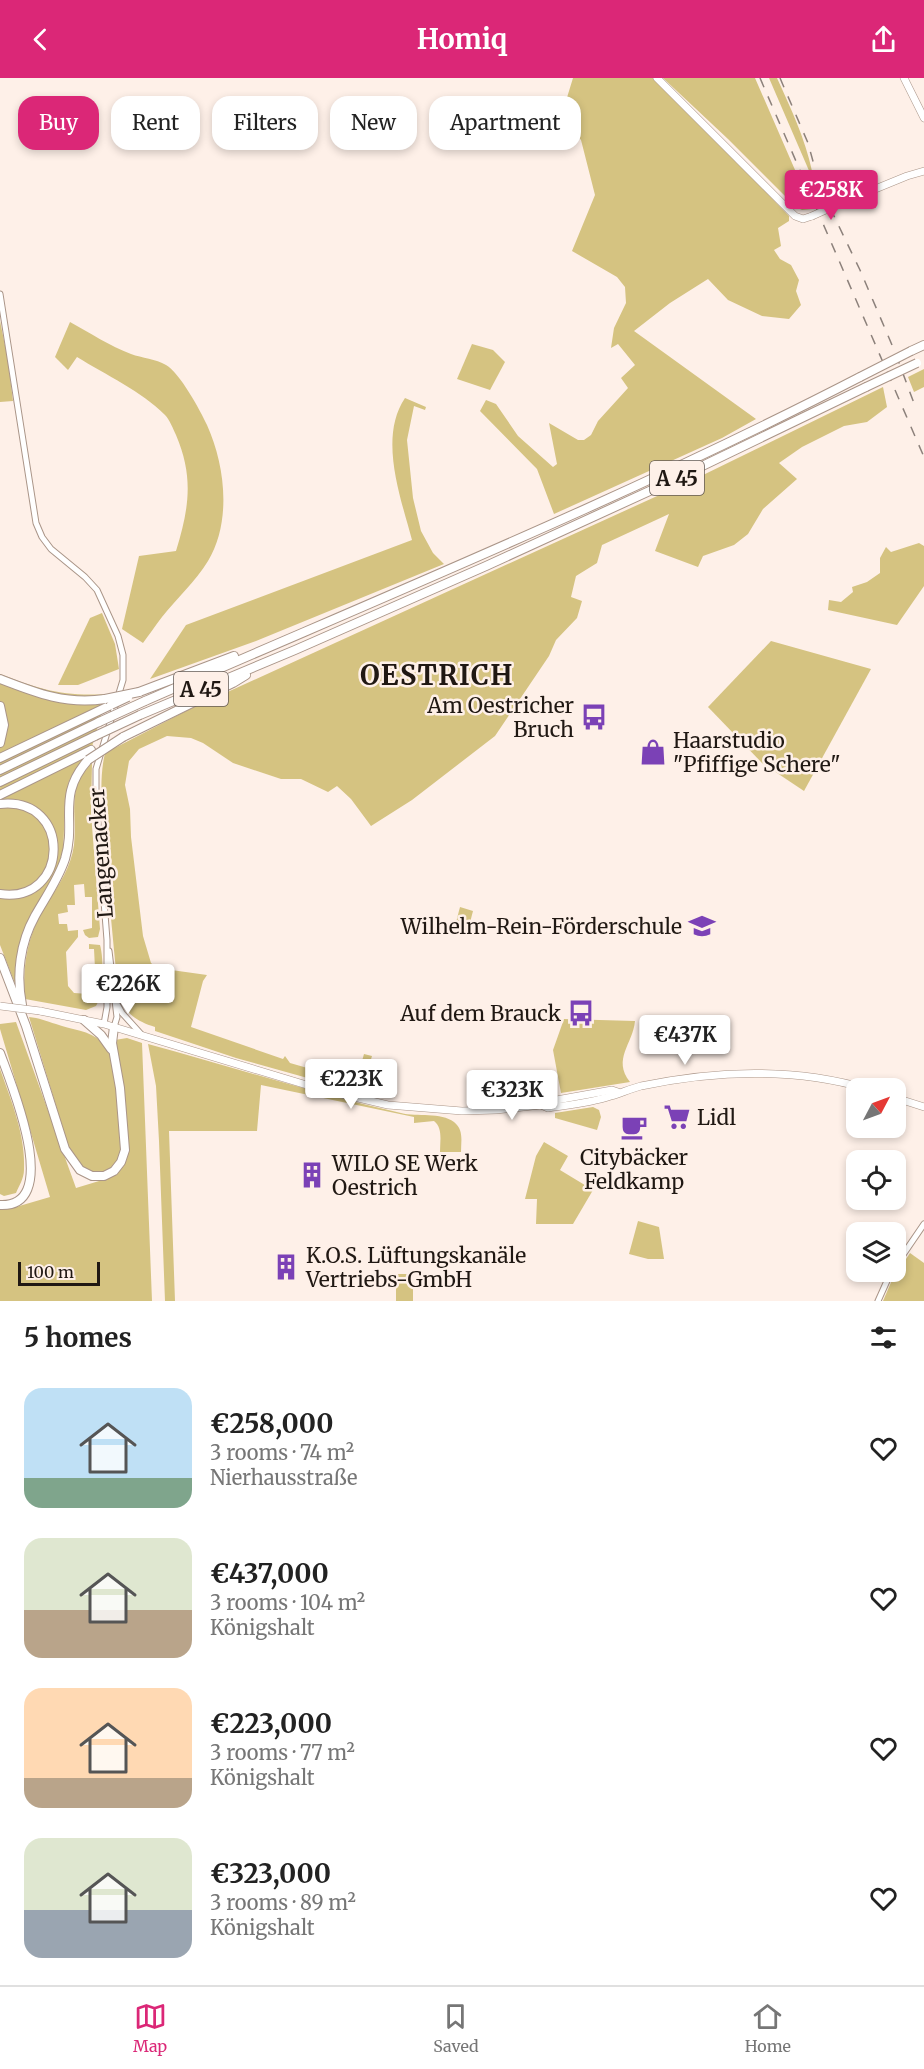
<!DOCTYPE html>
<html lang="en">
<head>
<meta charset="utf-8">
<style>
	:root { --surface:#fff; --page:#f6f6f6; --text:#222; --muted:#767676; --line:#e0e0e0; --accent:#db2777 }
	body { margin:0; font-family:Merriweather,serif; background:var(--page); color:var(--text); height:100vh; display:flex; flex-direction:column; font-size:22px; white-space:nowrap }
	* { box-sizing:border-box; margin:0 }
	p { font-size:20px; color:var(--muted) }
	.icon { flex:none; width:33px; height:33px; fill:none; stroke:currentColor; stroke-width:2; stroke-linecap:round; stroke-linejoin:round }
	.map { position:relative; height:1223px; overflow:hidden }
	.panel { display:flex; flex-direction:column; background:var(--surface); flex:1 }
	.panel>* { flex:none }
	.top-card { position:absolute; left:18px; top:18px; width:600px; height:54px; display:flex; gap:12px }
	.needle { width:39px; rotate:49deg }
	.controls { position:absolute; left:846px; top:1000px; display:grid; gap:12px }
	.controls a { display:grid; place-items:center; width:60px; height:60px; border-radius:12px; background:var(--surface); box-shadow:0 3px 9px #0003; font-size:30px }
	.scale { position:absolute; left:18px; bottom:15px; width:82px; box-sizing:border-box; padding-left:6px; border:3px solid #201813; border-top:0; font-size:16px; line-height:21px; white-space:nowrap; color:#201813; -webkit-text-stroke:4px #fef0e8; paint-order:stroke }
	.price { position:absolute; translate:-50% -51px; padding:0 14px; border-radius:6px; background:#fff; color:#222; font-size:20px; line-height:39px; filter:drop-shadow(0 2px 3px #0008) }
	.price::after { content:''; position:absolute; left:50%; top:36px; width:18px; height:14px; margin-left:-9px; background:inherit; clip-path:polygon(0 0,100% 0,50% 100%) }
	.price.current { background:var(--accent); color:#fff }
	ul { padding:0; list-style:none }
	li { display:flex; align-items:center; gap:18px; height:150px; padding:0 24px }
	li span { display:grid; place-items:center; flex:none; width:168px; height:120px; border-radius:18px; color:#555 }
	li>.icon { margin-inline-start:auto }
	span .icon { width:72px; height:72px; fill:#fffc; stroke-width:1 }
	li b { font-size:26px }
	h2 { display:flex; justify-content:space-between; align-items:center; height:72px; padding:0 24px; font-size:26px }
	.chip { padding:0 21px; border-radius:18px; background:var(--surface); box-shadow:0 3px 9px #0003; font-size:21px; line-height:54px }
	.chip.current { background:var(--accent); color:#fff }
	header { display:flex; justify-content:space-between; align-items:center; height:78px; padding:0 24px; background:var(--accent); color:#fff; font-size:27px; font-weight:700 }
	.dock { display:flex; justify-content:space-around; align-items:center; height:84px; border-top:2px solid var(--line); background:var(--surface); font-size:16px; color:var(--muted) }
	.dock a { display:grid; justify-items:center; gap:3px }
	.dock .current { color:var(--accent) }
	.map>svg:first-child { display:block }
	.green { fill:#d5c381 }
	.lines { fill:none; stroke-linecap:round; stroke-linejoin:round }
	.minor-casing { stroke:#aa9588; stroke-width:7 }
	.major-casing { stroke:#aa9588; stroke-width:8 }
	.highway-casing { stroke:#aa9588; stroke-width:10 }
	.minor { stroke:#fff; stroke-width:5 }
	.major { stroke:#fff; stroke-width:7 }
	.highway { stroke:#fff; stroke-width:8 }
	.rail { stroke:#8c817b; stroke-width:1.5; stroke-dasharray:10 10; stroke-linecap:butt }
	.major-bridge-casing { stroke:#aa9588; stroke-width:8; stroke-linecap:butt }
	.highway-bridge-casing { stroke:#aa9588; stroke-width:10; stroke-linecap:butt }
	.major-bridge { stroke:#fff; stroke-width:7 }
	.highway-bridge { stroke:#fff; stroke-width:8 }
	.labels { text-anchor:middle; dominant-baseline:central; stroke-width:5; stroke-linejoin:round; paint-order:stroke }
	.shield { fill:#fef0e8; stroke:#635953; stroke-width:1.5 }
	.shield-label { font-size:20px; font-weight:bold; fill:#201813 }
	.poi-label { font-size:21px; fill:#201813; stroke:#fef0e8; text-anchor:start }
	.street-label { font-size:21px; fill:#201813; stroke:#fef0e8 }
	.district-label { font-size:27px; font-weight:bold; letter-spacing:1.5px; fill:#201813; stroke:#fef0e8 }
</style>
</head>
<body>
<header><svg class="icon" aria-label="back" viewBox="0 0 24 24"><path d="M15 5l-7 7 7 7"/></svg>Homiq<svg class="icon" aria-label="share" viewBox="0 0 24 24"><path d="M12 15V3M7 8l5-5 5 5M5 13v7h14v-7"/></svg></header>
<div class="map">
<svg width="924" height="1223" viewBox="0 0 924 1223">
	<rect width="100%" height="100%" fill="#fef0e8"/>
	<g class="green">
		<polygon points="573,0 654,0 670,15 789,138 789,143 778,150 781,168 774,172 780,181 791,187 799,202 796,213 801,227 789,241 762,238 728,222 708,201 670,225 634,253 756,341 722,360 554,436 537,391 480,333 486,322 496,326 518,358 553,389 557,386 549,345 578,362 584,362 591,357 598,343 628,310 621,300 635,287 618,266 611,270 614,250 626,225 625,209 617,199 572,173 595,117 581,62 561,39"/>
		<polygon points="663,0 755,0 812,131 802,132 796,129 728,61"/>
		<path d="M769,0h8c14,31 28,60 35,93l-2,2z"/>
		<polygon points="0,243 8,282 13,323 0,324"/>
		<path d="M70,244c20,11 40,24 61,32 11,4 25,5 35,11 14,8 34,45 41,60 18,40 25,96 1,136 -13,21 -31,37 -46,56 -7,9 -13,18 -19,26l-21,-14 17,-73 37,-5c13,-42 18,-74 0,-116 -3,-6 -6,-15 -11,-20 -24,-24 -59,-40 -88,-58l-9,13 -13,-13z"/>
		<polygon points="472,266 493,272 505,284 490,312 457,301"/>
		<polygon points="924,291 924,309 914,314 908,299"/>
		<path d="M883,309l4,20 -20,15 -23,4 -42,21 -23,16 18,16 -34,30 -15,25 -14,11 -31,11 -5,11 -43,-16 14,-37 -67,31 -5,18 -21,13 -5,21 11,4 -5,17 -21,22 -7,16 -54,80 -83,64 -41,26 -20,-27 -14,-13 -9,6 -27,-13h-20l-48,-16 -30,-20 -12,-5 -24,-2 -28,13 -10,12 -4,24 5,24 1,28 12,99 8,27 6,5 50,7 -4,6 -12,46 92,32 2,-3 5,7 66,19 8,-28 8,2 -11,37 -125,-35 -81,-27v-4c-19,-6 -27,-12 -36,-30 -6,-51 -10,-101 -14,-152 -2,-31 -7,-62 0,-92l83,-43 513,-234z"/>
		<path d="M405,320l21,9 -1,3 -11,-4 -7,34 6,58 8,33 12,22 11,11 -188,77 -106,38 36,-54 226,-85c-11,-42 -34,-102 -7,-142z"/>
		<polygon points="919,465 924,468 924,508 897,547 828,532 829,522 841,524 853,514 852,509 867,504 880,495 880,480 886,469 891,474"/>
		<polygon points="102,535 115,566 119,591 78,607 58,607 90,540"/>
		<polygon points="771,563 871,591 804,713 762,685 708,629"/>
		<path d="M0,596c39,15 64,23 107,20l-18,63 -13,12 -7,12 -4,20 -2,56 -31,60 -16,69 -16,-41z"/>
		<path d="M92,685l-1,50 9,116 -2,8 -9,1 -4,-3 -2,-5 9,-2v-31h-7l-1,-13 -10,1 1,20h-8l1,7 -10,2 1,10h8l1,7 10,-1v7l-12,15 2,34 6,7 15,1 7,-6 -2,-39h-5v-5l11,1c4,14 4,49 -4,61l-10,4 -61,-11c-3,-34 3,-66 22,-96 12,-18 24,-36 27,-58 4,-33 -9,-55 18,-82z"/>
		<polygon points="460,829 473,833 467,856 454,852"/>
		<path d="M29,939c10,1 17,4 27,7 16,6 33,6 46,18 16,13 18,87 20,108 -5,16 -21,32 -37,19 -7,-6 -13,-16 -17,-24z"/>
		<path d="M564,941l71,2c-2,23 -23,38 -5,61l-69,11 -8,-43z"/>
		<polygon points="16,944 76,1110 109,1100 123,1089 127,1081 128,1058 115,962 127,960 142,965 152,1223 0,1223 0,1131 9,1131 50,1119 0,951 0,946"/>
		<path d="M148,966c85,23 168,50 253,69 16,4 40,-1 53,9 10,8 7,19 7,30h-21c0,-11 3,-24 -6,-31l-20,2v-6l-153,-32 -4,46h-88l6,170h-10l-6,-160 -3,-55z"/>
		<path d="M0,991c11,31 26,67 24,101 0,8 -5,16 -8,23l-12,3 -4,-2z"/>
		<polygon points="593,1029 599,1032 601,1039 597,1052 555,1040 555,1035"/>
		<polygon points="544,1064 568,1078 560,1092 593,1112 573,1146 536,1146 537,1121 525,1121 536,1078"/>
		<polygon points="638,1143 659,1149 664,1181 648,1181 629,1176"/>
		<polygon points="910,1175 924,1185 924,1223 883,1223 892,1202"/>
		<rect x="396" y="1196" width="17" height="27"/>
	</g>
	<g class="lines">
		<g class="minor-casing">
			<g id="minor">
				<polyline points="0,216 36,445 42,459 51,471 85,499 97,512 118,558 123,577 123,602 96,691 96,720 107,862 107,929 104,946"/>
				<polyline points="109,873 117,939 114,949"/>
				<polyline points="117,926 122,935 141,956"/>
				<polyline points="896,1187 924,1146"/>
				<polyline points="878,1223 891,1194"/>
			</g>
		</g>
		<g class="major-casing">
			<g id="major">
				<polyline points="657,0 795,138 803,141 812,138"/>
				<polyline points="904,0 924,40"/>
				<polyline points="841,125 907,98 924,93"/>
				<polyline points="40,933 104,946 320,1011 388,1027 462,1033 496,1032 541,1027 551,1023 612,1012 618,1014"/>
				<polyline points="896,1020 924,1029"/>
				<path d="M541,1027l7,3c21,-3 42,-5 63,-12 10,-3 19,-7 30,-10 76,-16 152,-19 227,3"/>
			</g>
		</g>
		<g class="highway-casing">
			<g id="highway">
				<polyline points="911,273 924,267"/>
				<path d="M0,601c36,14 66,26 105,20"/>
				<polyline points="139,614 234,578"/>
				<path d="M145,623c240,-105 483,-204 715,-324"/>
				<polyline points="0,628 4,647 0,665"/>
				<polyline points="140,637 295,572 486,488 667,405 866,309"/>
				<polyline points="123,659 233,605 246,597"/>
				<polyline points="0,680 111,627"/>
				<polyline points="0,692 99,644"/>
				<polyline points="0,704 95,658"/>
				<polyline points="0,717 91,672"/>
				<path d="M0,726c73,-8 70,100 0,90"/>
				<polyline points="0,880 26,948 65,1071 80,1092 92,1098 104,1098 114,1093 121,1084 125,1072 120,1010 112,965 114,949"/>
				<path d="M22,927c-6,-30 -2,-62 13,-89 10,-18 23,-36 30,-57 12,-39 -9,-63 23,-99"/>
				<polyline points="84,942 101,957 111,971"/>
				<path d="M0,975c10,28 64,155 0,152"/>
			</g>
		</g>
		<use href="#minor" class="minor"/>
		<use href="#major" class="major"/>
		<use href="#highway" class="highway"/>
		<g class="rail">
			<polyline points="760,0 924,379"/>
			<polyline points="780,0 808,65 820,109 860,192 895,274 915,328"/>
		</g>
		<g class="major-bridge-casing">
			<g id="major-bridge">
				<polyline points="812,138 841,125"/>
				<polyline points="0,928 40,933"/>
			</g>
		</g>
		<g class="highway-bridge-casing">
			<g id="highway-bridge">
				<polyline points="860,299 911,273"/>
				<polyline points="866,309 917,285"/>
				<polyline points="105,621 139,614"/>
				<polyline points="111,627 128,619"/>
				<polyline points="99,644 145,623"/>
				<polyline points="95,658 140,637"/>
				<polyline points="88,682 123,659"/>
			</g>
		</g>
		<use href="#major-bridge" class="major-bridge"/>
		<use href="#highway-bridge" class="highway-bridge"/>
	</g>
	<defs>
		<g id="bus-bare" transform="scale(2.07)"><path d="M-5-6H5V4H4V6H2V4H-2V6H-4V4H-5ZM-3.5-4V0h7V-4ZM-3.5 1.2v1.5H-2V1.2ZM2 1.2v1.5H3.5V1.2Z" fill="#7b41b6" stroke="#fef0e8" stroke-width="2.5" paint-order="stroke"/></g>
		<g id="shop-bare" transform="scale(2.07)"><path d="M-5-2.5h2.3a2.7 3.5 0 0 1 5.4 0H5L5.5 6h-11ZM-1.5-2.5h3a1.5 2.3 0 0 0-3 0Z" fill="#7b41b6" stroke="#fef0e8" stroke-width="2.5" paint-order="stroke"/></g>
		<g id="school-bare" transform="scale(2.07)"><path d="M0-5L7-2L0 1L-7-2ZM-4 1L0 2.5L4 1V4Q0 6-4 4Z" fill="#7b41b6" stroke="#fef0e8" stroke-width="2.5" paint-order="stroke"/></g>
		<g id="supermarket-bare" transform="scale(2.07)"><path d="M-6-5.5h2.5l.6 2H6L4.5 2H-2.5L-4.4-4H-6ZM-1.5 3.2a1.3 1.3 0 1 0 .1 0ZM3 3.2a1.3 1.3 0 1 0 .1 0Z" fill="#7b41b6" stroke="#fef0e8" stroke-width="2.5" paint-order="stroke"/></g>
		<g id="cafe-bare" transform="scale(2.07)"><path d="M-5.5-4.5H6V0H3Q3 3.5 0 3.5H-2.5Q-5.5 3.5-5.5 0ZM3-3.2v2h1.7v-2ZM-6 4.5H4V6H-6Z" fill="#7b41b6" stroke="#fef0e8" stroke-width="2.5" paint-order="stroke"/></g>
		<g id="building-bare" transform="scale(2.07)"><path d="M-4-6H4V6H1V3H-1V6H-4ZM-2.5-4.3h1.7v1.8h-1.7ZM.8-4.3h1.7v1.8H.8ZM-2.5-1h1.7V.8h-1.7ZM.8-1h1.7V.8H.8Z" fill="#7b41b6" stroke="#fef0e8" stroke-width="2.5" paint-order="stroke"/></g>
	</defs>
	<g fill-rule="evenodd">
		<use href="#bus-bare" x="594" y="639"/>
		<use href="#shop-bare" x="653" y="674"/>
		<use href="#school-bare" x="702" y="848"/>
		<use href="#bus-bare" x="581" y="935"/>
		<use href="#supermarket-bare" x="677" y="1039"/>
		<use href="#cafe-bare" x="634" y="1049"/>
		<use href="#building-bare" x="312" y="1097"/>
		<use href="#building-bare" x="286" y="1189"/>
	</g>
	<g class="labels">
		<g class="shield">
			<rect x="650" y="383" width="54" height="34" rx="4.5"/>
			<rect x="174" y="594" width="54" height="34" rx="4.5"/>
		</g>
		<g class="shield-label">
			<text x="677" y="400">A 45</text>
			<text x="201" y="611">A 45</text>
		</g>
		<g class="poi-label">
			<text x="574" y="627" text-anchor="end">Am Oestricher<tspan x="574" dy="24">Bruch</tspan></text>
			<text x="673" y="662">Haarstudio<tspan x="673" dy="24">"Pfiffige Schere"</tspan></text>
			<text x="682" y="848" text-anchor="end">Wilhelm-Rein-Förderschule</text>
			<text x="561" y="935" text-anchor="end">Auf dem Brauck</text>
			<text x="697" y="1039">Lidl</text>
			<text x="634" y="1079" text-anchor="middle">Citybäcker<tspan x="634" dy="24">Feldkamp</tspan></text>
			<text x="332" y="1085">WILO SE Werk<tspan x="332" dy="24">Oestrich</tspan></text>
			<text x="306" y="1177">K.O.S. Lüftungskanäle<tspan x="306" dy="24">Vertriebs-GmbH</tspan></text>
		</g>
		<g class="street-label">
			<text transform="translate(101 775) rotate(-94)">Langenacker</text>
		</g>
		<g class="district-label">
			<text x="437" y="597">OESTRICH</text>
		</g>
	</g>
</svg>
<div class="controls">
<a><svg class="needle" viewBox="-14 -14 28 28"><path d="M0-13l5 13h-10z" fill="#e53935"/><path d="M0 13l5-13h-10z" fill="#767676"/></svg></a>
<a><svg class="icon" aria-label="locate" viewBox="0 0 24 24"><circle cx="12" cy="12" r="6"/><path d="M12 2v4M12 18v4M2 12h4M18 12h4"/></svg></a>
<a><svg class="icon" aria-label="layers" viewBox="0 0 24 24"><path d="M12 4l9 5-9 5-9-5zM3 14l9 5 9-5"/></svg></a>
</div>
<div class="scale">100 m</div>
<b class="price current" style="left:831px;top:143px">€258K</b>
<b class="price" style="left:128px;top:937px">€226K</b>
<b class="price" style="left:685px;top:988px">€437K</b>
<b class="price" style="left:351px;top:1032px">€223K</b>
<b class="price" style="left:512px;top:1043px">€323K</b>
<div class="top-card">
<a class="chip current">Buy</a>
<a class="chip">Rent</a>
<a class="chip">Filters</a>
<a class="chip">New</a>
<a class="chip">Apartment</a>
</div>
</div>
<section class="panel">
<h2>5 homes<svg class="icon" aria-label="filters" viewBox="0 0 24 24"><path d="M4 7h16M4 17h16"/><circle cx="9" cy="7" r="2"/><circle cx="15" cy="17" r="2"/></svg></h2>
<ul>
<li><span style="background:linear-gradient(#bfe0f5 75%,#7fa58c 0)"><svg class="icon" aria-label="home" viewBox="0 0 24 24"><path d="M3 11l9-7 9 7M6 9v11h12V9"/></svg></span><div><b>€258,000</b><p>3 rooms · 74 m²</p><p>Nierhausstraße</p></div><svg class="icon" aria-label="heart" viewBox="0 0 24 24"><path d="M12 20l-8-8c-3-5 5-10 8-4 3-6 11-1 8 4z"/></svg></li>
<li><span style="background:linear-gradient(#dfe7d0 60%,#b9a48a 0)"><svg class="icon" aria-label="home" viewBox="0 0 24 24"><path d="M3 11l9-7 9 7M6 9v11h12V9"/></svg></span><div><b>€437,000</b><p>3 rooms · 104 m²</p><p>Königshalt</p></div><svg class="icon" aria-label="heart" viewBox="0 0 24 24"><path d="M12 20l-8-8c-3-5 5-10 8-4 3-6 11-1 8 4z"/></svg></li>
<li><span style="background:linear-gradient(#ffd9b3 75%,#b9a48a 0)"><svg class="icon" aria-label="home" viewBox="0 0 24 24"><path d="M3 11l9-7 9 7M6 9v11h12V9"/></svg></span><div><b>€223,000</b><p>3 rooms · 77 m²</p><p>Königshalt</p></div><svg class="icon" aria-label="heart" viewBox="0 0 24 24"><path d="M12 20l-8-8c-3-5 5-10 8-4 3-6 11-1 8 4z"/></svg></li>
<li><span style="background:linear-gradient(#dfe7d0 60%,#9aa5b1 0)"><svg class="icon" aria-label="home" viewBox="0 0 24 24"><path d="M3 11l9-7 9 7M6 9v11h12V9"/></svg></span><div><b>€323,000</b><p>3 rooms · 89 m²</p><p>Königshalt</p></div><svg class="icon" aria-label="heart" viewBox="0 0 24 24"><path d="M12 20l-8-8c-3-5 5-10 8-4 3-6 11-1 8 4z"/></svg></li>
</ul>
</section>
<nav class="dock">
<a class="current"><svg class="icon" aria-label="map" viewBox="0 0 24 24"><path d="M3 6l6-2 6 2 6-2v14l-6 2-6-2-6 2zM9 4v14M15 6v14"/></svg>Map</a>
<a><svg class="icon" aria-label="saved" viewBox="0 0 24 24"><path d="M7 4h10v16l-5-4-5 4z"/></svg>Saved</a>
<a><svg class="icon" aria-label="home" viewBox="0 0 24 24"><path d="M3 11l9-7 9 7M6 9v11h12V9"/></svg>Home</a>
</nav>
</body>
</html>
